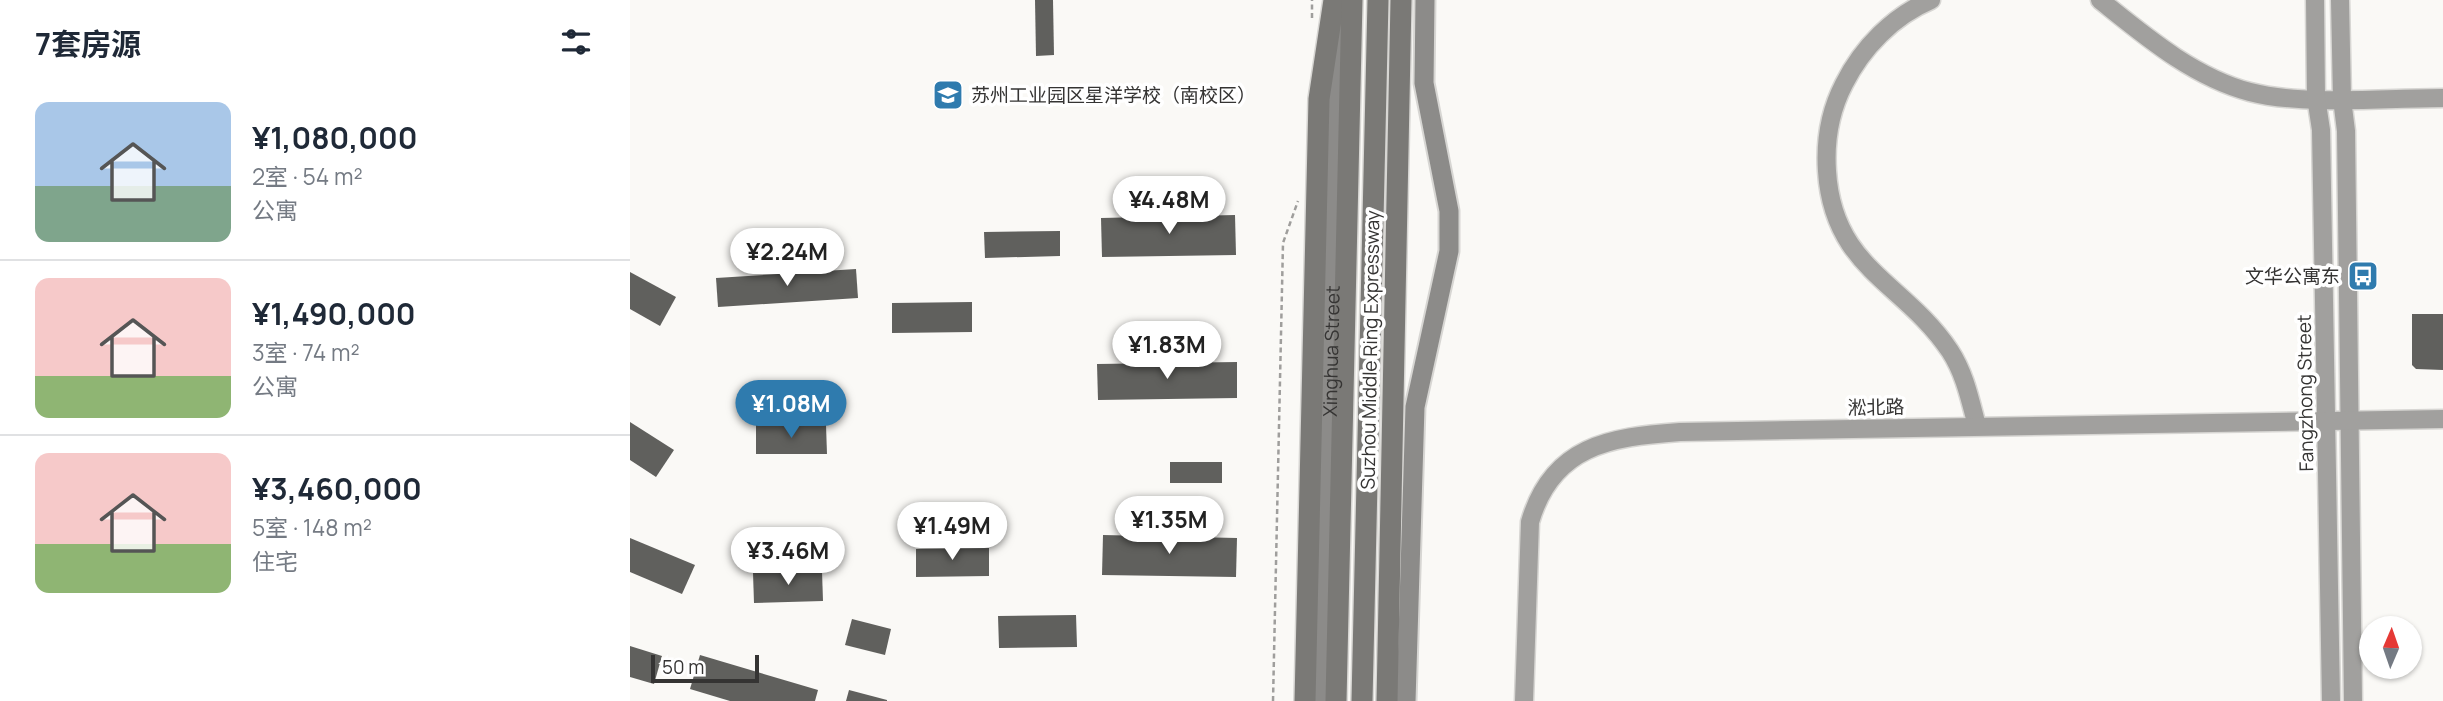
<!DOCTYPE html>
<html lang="zh">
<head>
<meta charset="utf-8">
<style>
	:root { --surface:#fff; --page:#f2f2f3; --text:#1f2937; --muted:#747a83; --line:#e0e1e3; --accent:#2f7bae }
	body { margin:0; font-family:Manrope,"Noto Sans SC",sans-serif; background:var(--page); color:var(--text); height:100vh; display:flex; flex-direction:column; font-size:26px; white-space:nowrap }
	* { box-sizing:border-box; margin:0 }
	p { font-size:23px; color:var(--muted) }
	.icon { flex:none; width:38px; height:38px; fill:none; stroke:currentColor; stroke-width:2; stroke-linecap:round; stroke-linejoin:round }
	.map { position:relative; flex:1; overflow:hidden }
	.details { display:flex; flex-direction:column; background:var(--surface); width:630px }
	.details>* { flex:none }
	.needle { width:46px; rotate:2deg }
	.controls { position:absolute; left:1729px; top:616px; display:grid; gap:14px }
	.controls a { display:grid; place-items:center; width:63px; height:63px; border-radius:50%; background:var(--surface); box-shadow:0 2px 5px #0004; font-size:35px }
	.scale { position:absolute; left:21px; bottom:18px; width:108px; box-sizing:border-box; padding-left:7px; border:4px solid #353433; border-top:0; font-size:19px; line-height:24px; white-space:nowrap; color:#353433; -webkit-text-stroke:5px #fff; paint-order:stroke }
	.price { position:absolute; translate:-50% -60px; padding:0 16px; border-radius:24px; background:#fff; color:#222; font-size:23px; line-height:46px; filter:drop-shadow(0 2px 4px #0008) }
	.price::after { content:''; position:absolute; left:50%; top:42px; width:21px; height:16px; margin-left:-10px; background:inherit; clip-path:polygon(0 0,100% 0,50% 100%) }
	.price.active { background:var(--accent); color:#fff }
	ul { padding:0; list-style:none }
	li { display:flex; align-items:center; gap:21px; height:175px; padding:0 35px }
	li+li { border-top:2px solid var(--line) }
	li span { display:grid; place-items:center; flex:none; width:196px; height:140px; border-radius:14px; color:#555 }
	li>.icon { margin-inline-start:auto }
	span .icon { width:84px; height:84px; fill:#fffc; stroke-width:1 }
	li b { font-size:30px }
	h2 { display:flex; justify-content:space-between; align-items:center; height:84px; padding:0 35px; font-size:30px }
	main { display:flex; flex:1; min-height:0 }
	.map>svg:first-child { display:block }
	.building { fill:#60605d }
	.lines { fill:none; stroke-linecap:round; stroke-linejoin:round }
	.secondary-casing { stroke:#d7d6d3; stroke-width:21 }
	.primary-casing { stroke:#d7d6d3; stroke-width:23 }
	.highway-casing { stroke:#d7d6d3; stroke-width:24 }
	.path { stroke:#9f9e9c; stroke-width:2.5; stroke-dasharray:5 3.5; stroke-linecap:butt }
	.secondary { stroke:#a1a09e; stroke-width:18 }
	.primary { stroke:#8c8b89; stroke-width:19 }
	.highway { stroke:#7a7976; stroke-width:21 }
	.labels { text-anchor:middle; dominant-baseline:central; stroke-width:7; stroke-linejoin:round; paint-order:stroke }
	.poi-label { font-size:19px; fill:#353433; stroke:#fff; text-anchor:start }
	.street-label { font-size:19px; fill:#353433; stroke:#fff }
</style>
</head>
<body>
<main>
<section class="details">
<h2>7套房源<svg class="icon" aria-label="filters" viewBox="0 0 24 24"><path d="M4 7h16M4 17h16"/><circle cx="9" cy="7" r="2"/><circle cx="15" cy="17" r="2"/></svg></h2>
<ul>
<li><span style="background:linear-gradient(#a9c7e8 60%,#7fa58c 0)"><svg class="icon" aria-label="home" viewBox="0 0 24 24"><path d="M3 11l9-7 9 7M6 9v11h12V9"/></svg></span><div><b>¥1,080,000</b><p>2室 · 54 m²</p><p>公寓</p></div></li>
<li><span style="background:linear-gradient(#f6c9c9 70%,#8fb573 0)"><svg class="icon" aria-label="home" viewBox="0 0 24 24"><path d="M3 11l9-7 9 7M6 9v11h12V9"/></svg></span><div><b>¥1,490,000</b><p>3室 · 74 m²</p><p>公寓</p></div></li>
<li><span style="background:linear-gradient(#f6c9c9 65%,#8fb573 0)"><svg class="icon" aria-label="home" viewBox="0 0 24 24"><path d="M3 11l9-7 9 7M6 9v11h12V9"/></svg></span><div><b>¥3,460,000</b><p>5室 · 148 m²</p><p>住宅</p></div></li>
</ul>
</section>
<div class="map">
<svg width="1813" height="701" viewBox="0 0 1813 701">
	<rect width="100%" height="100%" fill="#faf9f6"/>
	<g class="building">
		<polygon points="405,0 423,0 424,55 406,56"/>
		<polygon points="605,215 606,255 472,257 471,218"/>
		<polygon points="430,231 430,256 355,258 354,232"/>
		<polygon points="226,269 228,298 88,307 86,278"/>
		<polygon points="0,272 46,297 30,326 0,309"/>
		<polygon points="342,302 342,332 262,333 262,303"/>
		<polygon points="1782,314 1813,314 1813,370 1786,369 1782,365"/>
		<polygon points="607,362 607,398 468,400 467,364"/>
		<polygon points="0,422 44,450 26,477 0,460"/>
		<polygon points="126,425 196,425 197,454 126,454"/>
		<rect x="540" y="462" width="52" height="21"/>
		<polygon points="473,535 607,538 606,577 472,575"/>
		<polygon points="0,538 65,565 52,594 0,572"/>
		<polygon points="359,548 359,576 286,577 286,549"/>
		<polygon points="192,571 193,601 124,603 123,573"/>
		<polygon points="446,615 447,647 369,648 368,616"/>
		<polygon points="222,619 261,629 255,655 215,645"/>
		<polygon points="0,646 32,656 24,684 0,677"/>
		<polygon points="70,655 188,690 185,701 100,701 60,689"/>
		<polygon points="219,690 257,700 257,701 216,701"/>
	</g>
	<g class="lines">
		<g class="secondary-casing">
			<g id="secondary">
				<path d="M1301,0c-38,16 -69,48 -87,84 -14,27 -19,57 -17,87 6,98 77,111 123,180 15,23 20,49 27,75"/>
				<path d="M1470,0c45,36 93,77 150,92 53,14 137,6 193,6"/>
				<polyline points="1685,0 1686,97 1691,130 1701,701"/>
				<polyline points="1710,0 1712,99 1716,131 1723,701"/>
				<path d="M894,701l6,-179c22,-76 79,-85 150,-90l763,-13"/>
			</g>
		</g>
		<g class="primary-casing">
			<g id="primary">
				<path id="s1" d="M693,701l16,-682"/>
				<polyline points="776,701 785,407 819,251 819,211 794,83 795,0"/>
			</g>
		</g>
		<g class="highway-casing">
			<g id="highway">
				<polyline points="675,701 689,99 704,0"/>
				<polyline points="706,701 722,0"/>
				<polyline points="732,701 748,0"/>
				<polyline points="757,701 771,0"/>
			</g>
		</g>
		<g class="path">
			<polyline points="682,18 682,0"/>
			<polyline points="643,701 653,243 668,201"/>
		</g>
		<use href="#secondary" class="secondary"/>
		<use href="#primary" class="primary"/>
		<use href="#highway" class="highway"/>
	</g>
	<defs>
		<g id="school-square" transform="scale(1.575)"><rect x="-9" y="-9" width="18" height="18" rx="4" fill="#2f7bae" stroke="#fff"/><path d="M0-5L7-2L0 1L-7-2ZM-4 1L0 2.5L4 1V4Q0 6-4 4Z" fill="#fff"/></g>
		<g id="bus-square" transform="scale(1.575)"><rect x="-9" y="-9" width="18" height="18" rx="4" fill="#2f7bae" stroke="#fff"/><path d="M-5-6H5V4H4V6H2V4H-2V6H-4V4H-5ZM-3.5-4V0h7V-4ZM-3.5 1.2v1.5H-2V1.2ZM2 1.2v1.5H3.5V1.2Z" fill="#fff"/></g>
	</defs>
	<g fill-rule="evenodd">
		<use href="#school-square" x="318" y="95"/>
		<use href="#bus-square" x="1733" y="276"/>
	</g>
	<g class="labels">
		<g class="poi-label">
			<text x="341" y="95">苏州工业园区星洋学校（南校区）</text>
			<text x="1710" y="276" text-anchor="end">文华公寓东</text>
		</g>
		<g class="street-label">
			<text stroke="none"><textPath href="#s1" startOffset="350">Xinghua Street</textPath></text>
			<text transform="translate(740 350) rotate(-89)">Suzhou Middle Ring Expressway</text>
			<text transform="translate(1675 393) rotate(-91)">Fangzhong Street</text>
			<text transform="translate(1246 407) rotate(-1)">淞北路</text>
		</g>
	</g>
</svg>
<div class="controls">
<a><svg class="needle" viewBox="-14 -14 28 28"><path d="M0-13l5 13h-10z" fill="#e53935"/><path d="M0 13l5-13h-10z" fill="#747a83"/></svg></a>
</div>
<div class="scale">50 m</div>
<b class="price" style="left:539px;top:236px">¥4.48M</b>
<b class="price" style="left:157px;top:288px">¥2.24M</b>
<b class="price" style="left:537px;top:381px">¥1.83M</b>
<b class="price active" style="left:161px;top:440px">¥1.08M</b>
<b class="price" style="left:539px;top:556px">¥1.35M</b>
<b class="price" style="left:322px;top:562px">¥1.49M</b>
<b class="price" style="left:158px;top:587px">¥3.46M</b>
</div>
</main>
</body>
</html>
